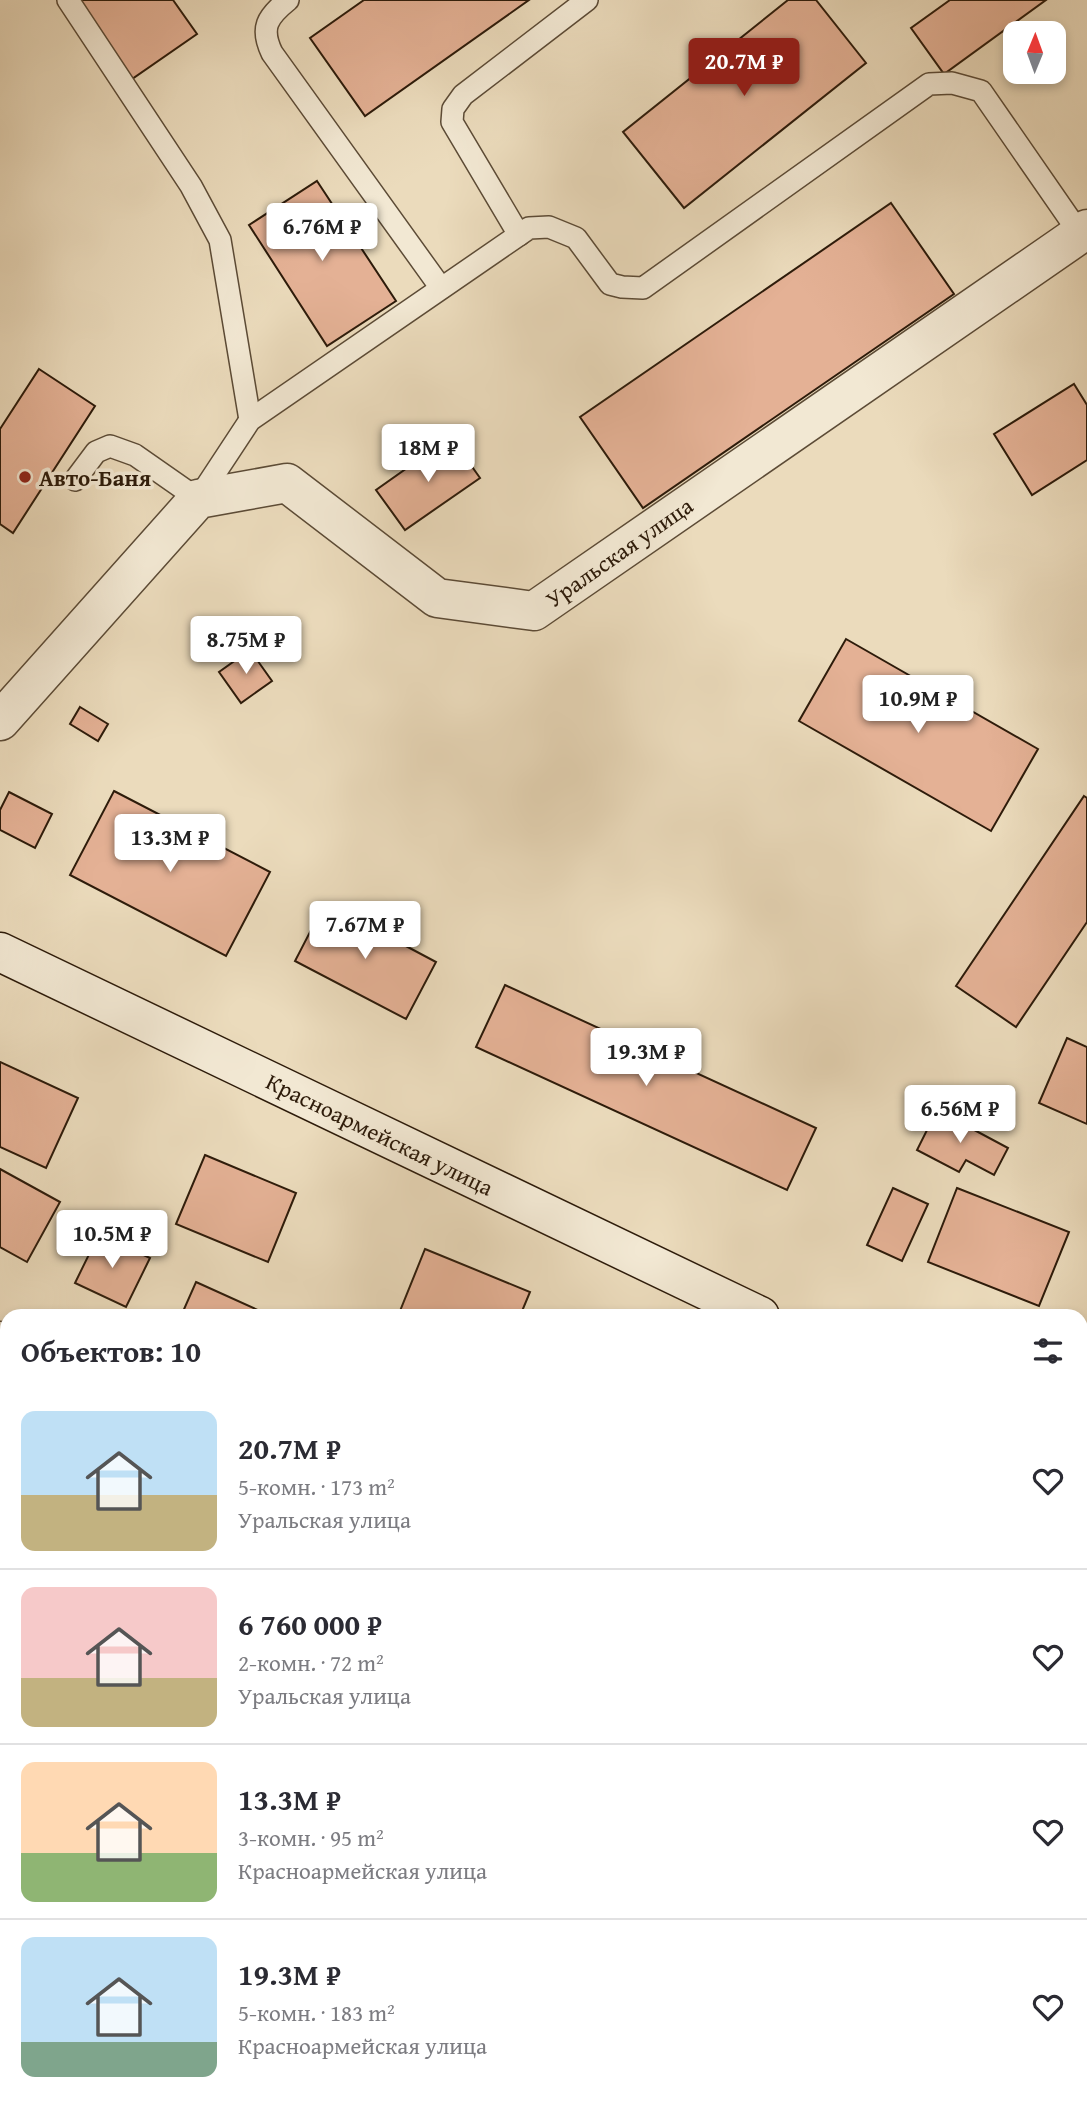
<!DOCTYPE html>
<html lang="ru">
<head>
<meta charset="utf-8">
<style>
	:root { --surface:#fff; --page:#f2f2f3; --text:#2b2b33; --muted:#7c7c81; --line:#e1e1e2; --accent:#8f2418 }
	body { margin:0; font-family:"Gentium Book Plus",serif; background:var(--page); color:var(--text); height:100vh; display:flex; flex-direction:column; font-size:26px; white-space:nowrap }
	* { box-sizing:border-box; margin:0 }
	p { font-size:23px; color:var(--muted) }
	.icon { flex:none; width:38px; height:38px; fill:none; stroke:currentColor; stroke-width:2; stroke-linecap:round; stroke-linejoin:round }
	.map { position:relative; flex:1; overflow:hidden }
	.details { position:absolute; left:0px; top:1309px; width:1088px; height:798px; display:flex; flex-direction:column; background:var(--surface); border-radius:21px 21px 0 0; box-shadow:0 4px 10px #0003 }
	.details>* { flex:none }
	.needle { width:46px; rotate:1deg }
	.tools { position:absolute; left:1003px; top:21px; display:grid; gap:14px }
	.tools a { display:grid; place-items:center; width:63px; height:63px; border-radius:14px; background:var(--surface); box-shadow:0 4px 10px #0003; font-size:35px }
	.price { position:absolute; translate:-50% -60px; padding:0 16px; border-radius:7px; background:#fff; color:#222; font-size:23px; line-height:46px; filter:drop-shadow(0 2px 4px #0008) }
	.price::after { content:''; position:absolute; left:50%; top:42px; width:21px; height:16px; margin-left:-10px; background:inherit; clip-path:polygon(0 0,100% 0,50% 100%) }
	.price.on { background:var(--accent); color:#fff }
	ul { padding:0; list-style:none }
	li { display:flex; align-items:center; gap:21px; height:175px; padding:0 21px }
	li+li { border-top:2px solid var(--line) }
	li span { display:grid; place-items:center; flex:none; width:196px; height:140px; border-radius:14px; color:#555 }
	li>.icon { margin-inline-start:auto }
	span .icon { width:84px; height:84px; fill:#fffc; stroke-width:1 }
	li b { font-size:30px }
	h2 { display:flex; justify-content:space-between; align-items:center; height:84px; padding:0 21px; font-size:30px }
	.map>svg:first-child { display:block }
	.building { fill:#e4b195; stroke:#2d1b0a; stroke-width:2 }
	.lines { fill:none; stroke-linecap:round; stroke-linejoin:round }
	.service-casing { stroke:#5c4b36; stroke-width:24 }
	.minor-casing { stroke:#5c4b36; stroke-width:41 }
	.secondary-casing { stroke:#2d1b0a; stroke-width:41 }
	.service { stroke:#f2e8d3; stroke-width:21 }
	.minor { stroke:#f2e8d3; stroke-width:38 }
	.secondary { stroke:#f2e8d3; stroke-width:38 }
	.poi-dot { fill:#8f2418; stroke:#f2e8d3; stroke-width:2.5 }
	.labels { text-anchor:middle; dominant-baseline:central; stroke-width:7; stroke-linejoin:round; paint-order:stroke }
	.poi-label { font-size:23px; font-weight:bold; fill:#2d1b0a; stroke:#f2e8d3; text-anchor:start }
	.street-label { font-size:23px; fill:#2d1b0a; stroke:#f2e8d3 }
</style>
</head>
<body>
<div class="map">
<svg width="1087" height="2107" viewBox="0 0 1087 2107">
	<rect width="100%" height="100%" fill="#ebdbbc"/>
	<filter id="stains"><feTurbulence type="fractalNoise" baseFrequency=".00286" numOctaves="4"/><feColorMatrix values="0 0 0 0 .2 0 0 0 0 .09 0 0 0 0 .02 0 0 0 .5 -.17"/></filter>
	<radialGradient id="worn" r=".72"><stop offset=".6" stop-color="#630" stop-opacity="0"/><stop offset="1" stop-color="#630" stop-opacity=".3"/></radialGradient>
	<g class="building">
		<polygon points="77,0 173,0 197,34 132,79"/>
		<polygon points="364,0 529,0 365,116 310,38"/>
		<polygon points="788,0 816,0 866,63 684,208 623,132"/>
		<polygon points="950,0 1046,0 944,74 911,28"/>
		<polygon points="317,181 396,301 327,346 249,225"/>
		<polygon points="891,203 954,294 643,508 580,417"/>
		<polygon points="39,369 95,406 13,533 0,524 0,429"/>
		<polygon points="1074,384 1087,405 1087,460 1032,495 994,434"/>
		<polygon points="451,437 480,478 405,530 376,490"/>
		<polygon points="846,639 1038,749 991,831 799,721"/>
		<polygon points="250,650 272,681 241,703 219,672"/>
		<polygon points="80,707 108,724 98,741 70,724"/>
		<polygon points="114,791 270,872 226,956 70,875"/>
		<polygon points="9,792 52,814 35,848 0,830 0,810"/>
		<polygon points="1084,796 1087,798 1087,922 1016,1027 956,986"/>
		<polygon points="325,903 436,962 406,1019 295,961"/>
		<polygon points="505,985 816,1128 787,1190 476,1047"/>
		<polygon points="1067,1038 1087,1047 1087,1124 1039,1103"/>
		<polygon points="0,1062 78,1098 46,1168 0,1147"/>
		<polygon points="937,1110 1008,1148 994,1175 966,1160 959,1172 917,1150"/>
		<polygon points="205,1155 296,1193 268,1262 176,1224"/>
		<polygon points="0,1169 60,1202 27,1262 0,1247"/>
		<polygon points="893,1188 928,1204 902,1261 867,1245"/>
		<polygon points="957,1188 1069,1232 1039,1306 928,1262"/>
		<polygon points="99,1234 150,1258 126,1307 75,1283"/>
		<polygon points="425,1249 530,1292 520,1316 398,1316"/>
		<polygon points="196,1282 271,1316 181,1316"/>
		<polygon points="7,1405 7,1435 0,1431 0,1419"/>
		<polygon points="0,1536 7,1539 7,1594 0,1608"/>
		<polygon points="1082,1859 1087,1861 1087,1930 1082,1928"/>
		<polygon points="0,1946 7,1950 7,1960 0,1975"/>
		<polygon points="1082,2068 1087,2070 1087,2102 1084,2107 1012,2107 1015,2100 1082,2100"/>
		<polygon points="175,2100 238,2100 244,2103 242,2107 171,2107"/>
		<polygon points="556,2100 614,2100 611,2107 553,2107"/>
		<polygon points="662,2100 727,2100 724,2107 658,2107"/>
		<polygon points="946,2100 980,2100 977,2107 961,2107"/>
	</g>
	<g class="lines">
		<g class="service-casing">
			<g id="service">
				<polyline points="68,0 191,186 220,240 250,420"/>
				<path d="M288,0c-21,17 -28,28 -16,53l169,235"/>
				<polyline points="519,235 452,122 453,109 463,95 587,0"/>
				<polyline points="75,480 96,452 110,446 135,455 198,499 250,420 529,228 549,227 576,238 610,284 622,287 643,288 929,84 952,83 981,91 1080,234"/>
			</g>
		</g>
		<g class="minor-casing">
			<g id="minor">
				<polyline points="0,721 198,499 287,483 437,598 534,611 1087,229"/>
				<polyline points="0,1341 7,1344"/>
				<polyline points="0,1718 7,1722"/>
				<polyline points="1082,1842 1087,1844"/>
				<polyline points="779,2100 793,2107"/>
				<polyline points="453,2107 457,2100"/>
			</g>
		</g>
		<g class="secondary-casing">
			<g id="secondary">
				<polyline points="0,952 760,1316"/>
				<polyline points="1082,1462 1087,1464"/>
			</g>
		</g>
		<use href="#service" class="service"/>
		<use href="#minor" class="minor"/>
		<use href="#secondary" class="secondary"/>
	</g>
	<circle class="poi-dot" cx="25" cy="477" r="7"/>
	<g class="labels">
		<g class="poi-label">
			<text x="39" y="477">Авто-Баня</text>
		</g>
		<g class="street-label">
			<text transform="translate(619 552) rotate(-35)">Уральская улица</text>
			<text transform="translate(380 1134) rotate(26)">Красноармейская улица</text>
		</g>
	</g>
	<rect width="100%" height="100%" filter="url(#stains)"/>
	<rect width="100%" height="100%" fill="url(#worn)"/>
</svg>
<div class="tools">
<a><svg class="needle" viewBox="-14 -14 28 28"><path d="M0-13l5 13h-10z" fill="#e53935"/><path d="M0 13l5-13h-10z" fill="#7c7c81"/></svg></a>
</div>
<b class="price on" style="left:744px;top:98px">20.7M ₽</b>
<b class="price" style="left:322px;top:263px">6.76M ₽</b>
<b class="price" style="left:428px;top:484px">18M ₽</b>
<b class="price" style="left:246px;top:676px">8.75M ₽</b>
<b class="price" style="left:918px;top:735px">10.9M ₽</b>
<b class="price" style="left:170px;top:874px">13.3M ₽</b>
<b class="price" style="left:365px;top:961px">7.67M ₽</b>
<b class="price" style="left:646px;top:1088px">19.3M ₽</b>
<b class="price" style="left:960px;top:1145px">6.56M ₽</b>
<b class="price" style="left:112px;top:1270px">10.5M ₽</b>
<section class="details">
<h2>Объектов: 10<svg class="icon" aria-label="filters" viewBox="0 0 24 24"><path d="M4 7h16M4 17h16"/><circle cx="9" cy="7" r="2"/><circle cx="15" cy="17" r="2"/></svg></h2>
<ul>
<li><span style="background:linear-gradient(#bfe0f5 60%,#c2b280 0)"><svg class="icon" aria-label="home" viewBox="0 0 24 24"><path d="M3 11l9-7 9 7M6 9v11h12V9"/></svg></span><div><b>20.7M ₽</b><p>5-комн. · 173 m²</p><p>Уральская улица</p></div><svg class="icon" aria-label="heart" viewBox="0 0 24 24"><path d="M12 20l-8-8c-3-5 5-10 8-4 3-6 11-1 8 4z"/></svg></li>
<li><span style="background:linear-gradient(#f6c9c9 65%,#c2b280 0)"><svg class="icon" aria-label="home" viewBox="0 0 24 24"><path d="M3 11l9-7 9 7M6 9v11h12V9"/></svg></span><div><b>6 760 000 ₽</b><p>2-комн. · 72 m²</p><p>Уральская улица</p></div><svg class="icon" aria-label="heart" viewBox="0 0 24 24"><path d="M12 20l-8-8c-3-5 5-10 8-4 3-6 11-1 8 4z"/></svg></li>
<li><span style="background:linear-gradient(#ffd9b3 65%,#8fb573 0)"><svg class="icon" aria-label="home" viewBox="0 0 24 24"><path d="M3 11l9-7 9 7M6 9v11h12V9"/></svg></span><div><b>13.3M ₽</b><p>3-комн. · 95 m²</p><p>Красноармейская улица</p></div><svg class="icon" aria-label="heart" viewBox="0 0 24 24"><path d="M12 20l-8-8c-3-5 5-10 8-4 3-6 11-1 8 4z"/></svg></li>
<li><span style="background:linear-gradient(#bfe0f5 75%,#7fa58c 0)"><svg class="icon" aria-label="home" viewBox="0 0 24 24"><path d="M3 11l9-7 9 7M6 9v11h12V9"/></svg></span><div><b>19.3M ₽</b><p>5-комн. · 183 m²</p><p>Красноармейская улица</p></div><svg class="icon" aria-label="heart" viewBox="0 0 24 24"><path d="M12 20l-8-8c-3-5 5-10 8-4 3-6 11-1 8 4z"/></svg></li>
</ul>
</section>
</div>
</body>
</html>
